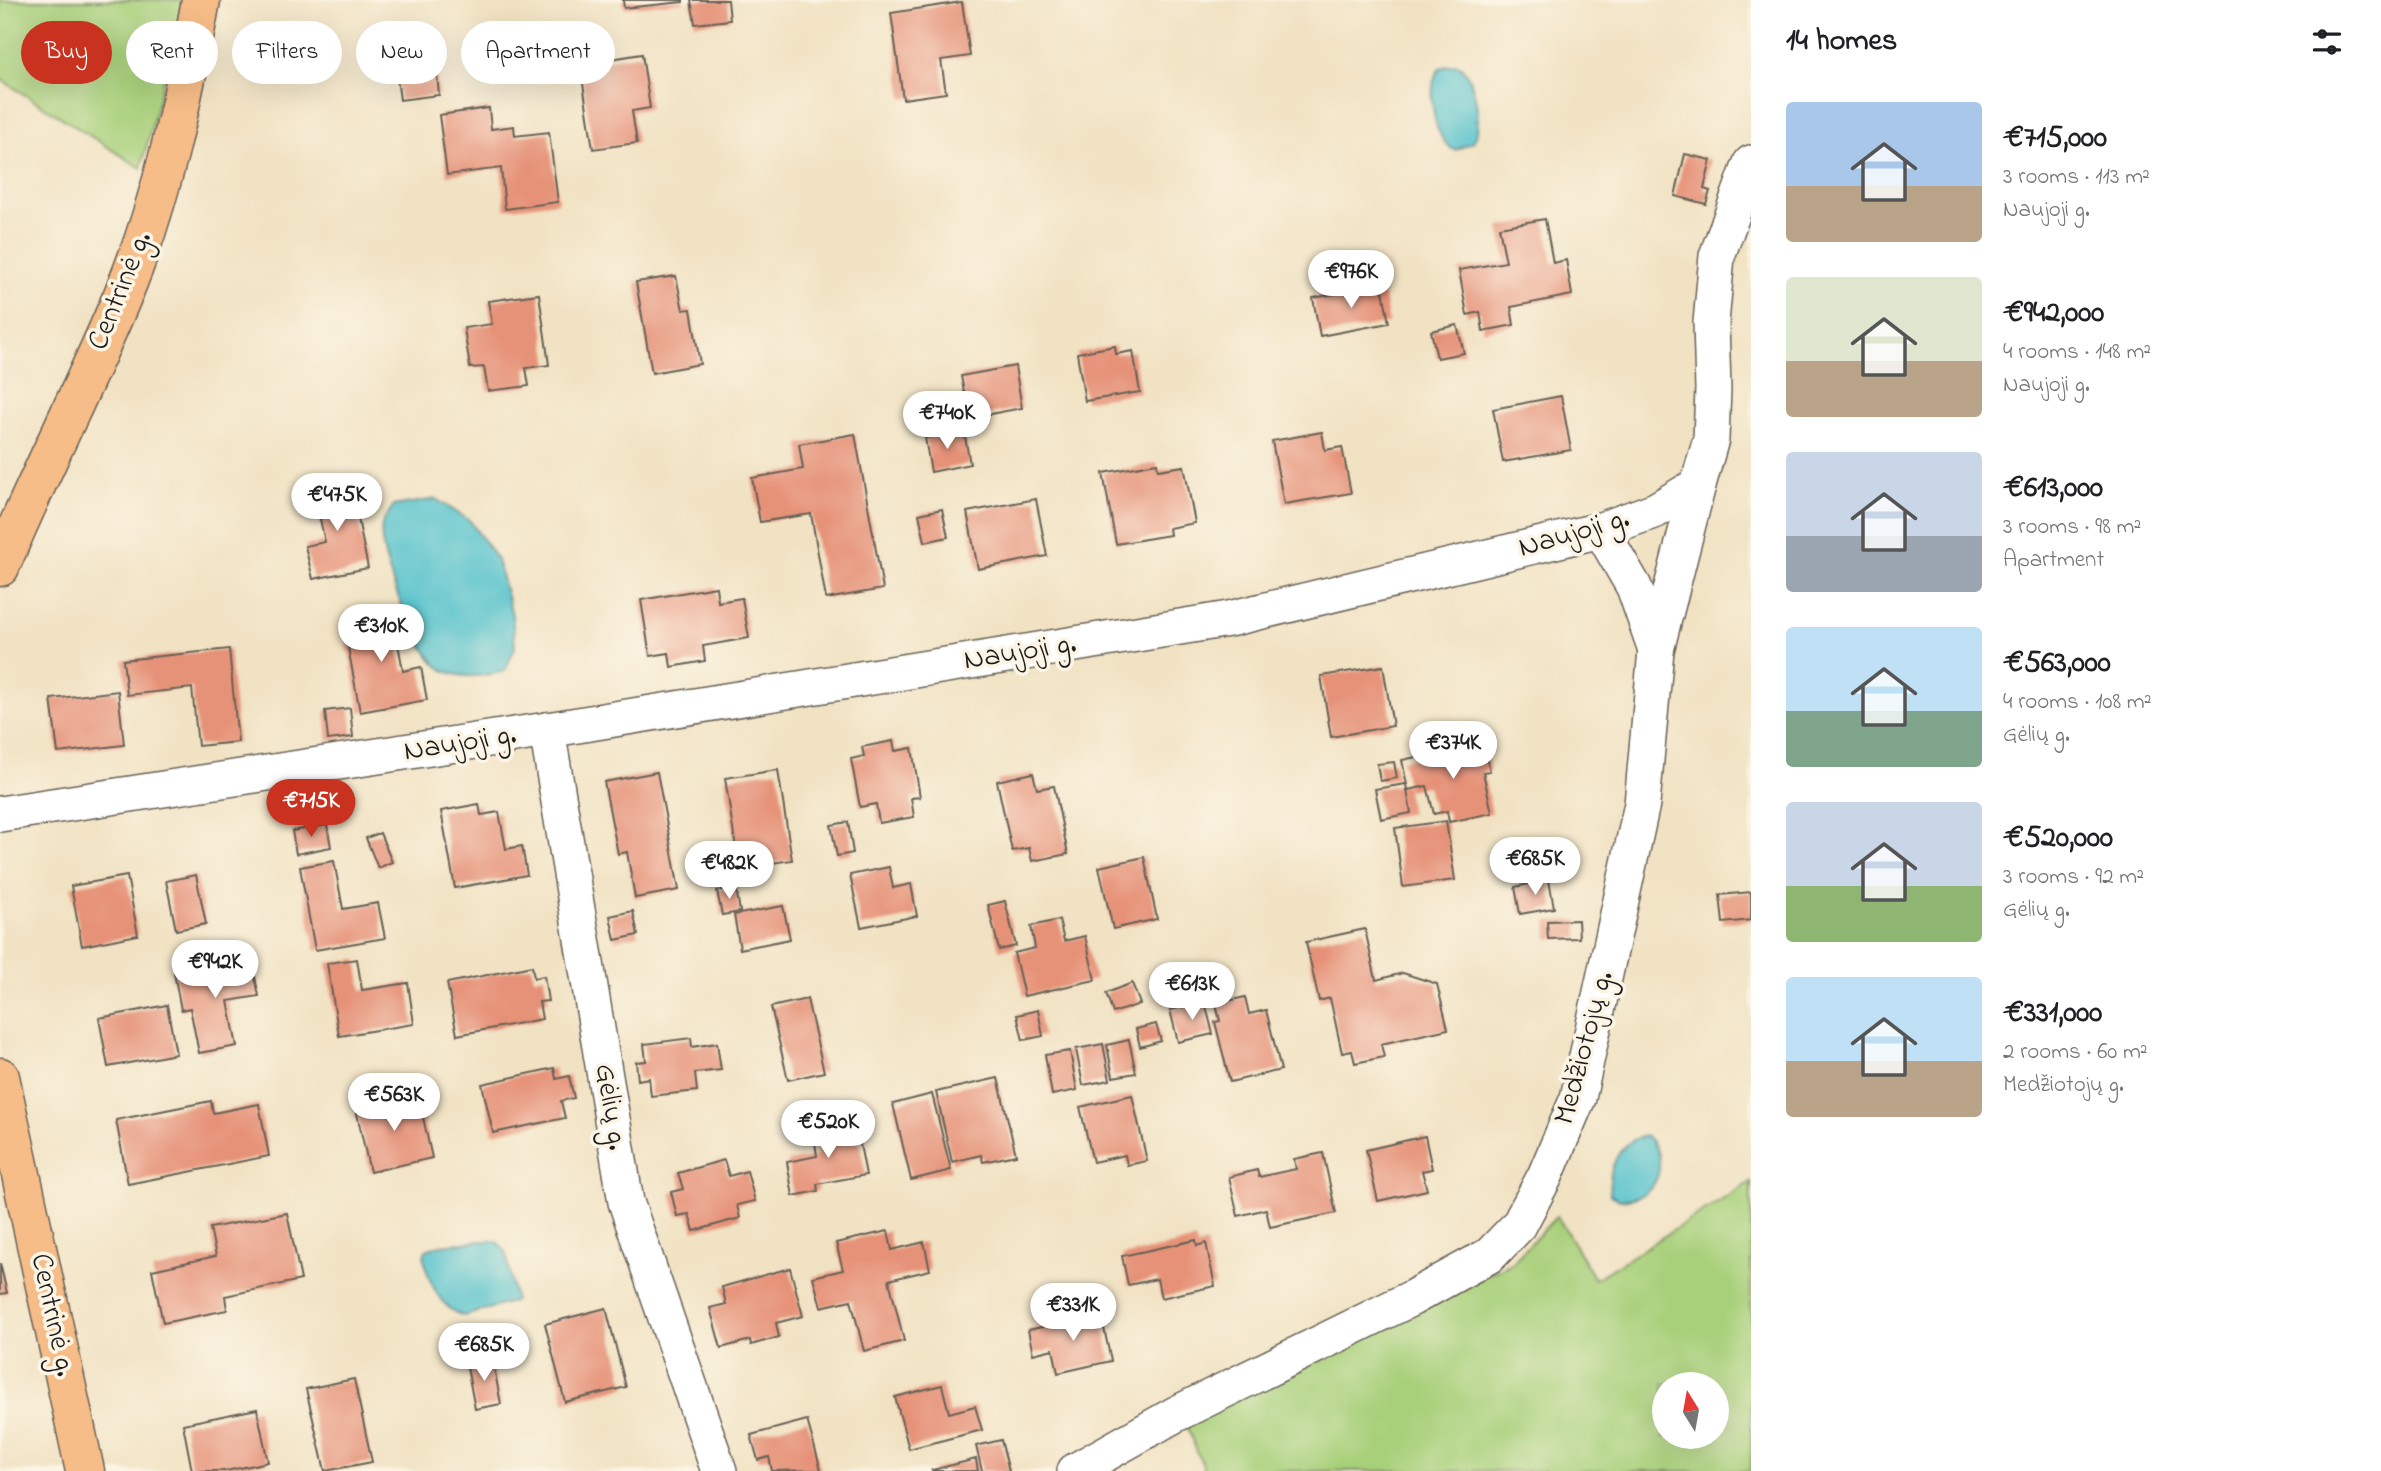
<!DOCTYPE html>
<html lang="en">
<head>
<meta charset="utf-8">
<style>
	:root { --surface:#fff; --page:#f2f2f2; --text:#202124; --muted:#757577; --accent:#c8321e }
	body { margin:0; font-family:"Indie Flower",sans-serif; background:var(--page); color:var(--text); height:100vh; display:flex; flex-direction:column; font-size:26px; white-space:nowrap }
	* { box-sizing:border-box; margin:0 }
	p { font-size:23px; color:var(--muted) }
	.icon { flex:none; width:38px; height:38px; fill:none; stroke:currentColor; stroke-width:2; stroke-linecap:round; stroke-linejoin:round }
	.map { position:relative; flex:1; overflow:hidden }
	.panel { display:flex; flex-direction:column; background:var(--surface); width:630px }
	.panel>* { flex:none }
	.guide { position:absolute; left:21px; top:21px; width:665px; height:63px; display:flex; gap:14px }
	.needle { width:46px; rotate:349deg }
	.controls { position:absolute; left:1652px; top:1372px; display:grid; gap:14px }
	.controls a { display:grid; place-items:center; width:77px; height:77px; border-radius:50%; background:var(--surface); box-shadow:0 7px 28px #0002; font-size:35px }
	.price { position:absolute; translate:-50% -60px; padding:0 16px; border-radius:24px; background:#fff; color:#222; font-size:23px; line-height:46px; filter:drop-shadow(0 2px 4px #0008) }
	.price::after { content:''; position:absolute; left:50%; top:42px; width:21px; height:16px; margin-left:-10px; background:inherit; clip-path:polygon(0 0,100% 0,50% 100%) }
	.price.on { background:var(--accent); color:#fff }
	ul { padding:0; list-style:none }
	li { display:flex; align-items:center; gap:21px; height:175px; padding:0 35px }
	li span { display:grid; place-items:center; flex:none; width:196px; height:140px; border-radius:7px; color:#555 }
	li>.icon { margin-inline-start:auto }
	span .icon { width:84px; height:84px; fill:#fffc; stroke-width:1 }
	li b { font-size:30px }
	h2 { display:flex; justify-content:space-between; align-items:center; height:84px; padding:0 35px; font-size:30px }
	.chip { padding:0 24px; border-radius:32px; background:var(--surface); box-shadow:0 7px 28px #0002; font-size:24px; line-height:63px }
	.chip.on { background:var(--accent); color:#fff }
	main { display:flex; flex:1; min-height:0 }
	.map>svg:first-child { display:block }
	.green { fill:#a8d07a; stroke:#62764b; stroke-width:2; fill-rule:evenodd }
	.water { fill:#55c2cc; stroke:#386f74; stroke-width:2 }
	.building { fill:#e69278 }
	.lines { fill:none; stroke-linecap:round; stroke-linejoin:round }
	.minor-casing { stroke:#676156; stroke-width:38 }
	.major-casing { stroke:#676156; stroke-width:41 }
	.minor { stroke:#fff; stroke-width:35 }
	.major { stroke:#f7bd88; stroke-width:38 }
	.labels { text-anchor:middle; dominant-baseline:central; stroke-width:7; stroke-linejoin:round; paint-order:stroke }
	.street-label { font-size:30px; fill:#1c1c1c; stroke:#fcf5e5 }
</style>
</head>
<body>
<main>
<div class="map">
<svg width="1751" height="1471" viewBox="0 0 1751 1471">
	<rect width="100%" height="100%" fill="#fcf5e5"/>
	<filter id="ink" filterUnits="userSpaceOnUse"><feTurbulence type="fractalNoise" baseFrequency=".0143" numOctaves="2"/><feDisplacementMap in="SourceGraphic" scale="14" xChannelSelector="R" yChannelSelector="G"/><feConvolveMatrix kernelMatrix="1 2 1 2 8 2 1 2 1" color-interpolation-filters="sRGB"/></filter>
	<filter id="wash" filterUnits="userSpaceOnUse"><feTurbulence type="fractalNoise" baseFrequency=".00686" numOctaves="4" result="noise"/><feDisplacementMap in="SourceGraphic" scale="28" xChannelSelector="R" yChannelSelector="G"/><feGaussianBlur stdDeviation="1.57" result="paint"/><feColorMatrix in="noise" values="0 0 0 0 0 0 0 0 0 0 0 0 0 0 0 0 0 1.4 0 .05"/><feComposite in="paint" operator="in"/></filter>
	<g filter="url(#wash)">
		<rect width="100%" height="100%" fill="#f1e2c3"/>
		<g class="green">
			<polygon points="0,0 184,0 141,168 0,79"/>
			<path d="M1751,1182v289h-546l-20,-49 327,-159 45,-47 38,63zM1664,1384h53v53h-53z"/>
		</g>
		<g class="water">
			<path d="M1456,64c19,8 28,62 17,78l-17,8c-23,-4 -31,-67 -16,-82z"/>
			<path d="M436,499l34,22 27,39 15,55 3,32 -10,24c-20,4 -39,9 -59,0 -27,-10 -70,-118 -64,-146 1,-6 8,-13 11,-19z"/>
			<path d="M1647,1136c17,17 17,45 -5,59 -6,3 -16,4 -22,5l-10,-5c-3,-26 9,-56 37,-59z"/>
			<path d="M482,1241h14l10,11 9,49 -51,15c-23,-6 -38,-38 -40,-60l2,-6 14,-5z"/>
		</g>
		<g id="blocks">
			<g class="building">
				<polygon points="623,0 683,0 683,2 624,8"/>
				<polygon points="691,0 728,0 730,20 695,24"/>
				<polygon points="962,2 970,56 941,60 946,93 903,99 891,13"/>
				<polygon points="642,54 650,108 632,111 637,143 593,149 580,64"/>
				<polygon points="437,73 439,95 400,100 397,78"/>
				<polygon points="489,108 491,129 514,126 515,136 549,132 558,202 505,209 501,168 447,175 439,115"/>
				<polygon points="1685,154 1711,160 1704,189 1710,191 1706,204 1675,196"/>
				<polygon points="1545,219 1553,263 1566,260 1572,295 1511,307 1514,325 1483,331 1480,312 1467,315 1459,270 1506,262 1499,227"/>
				<polygon points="676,276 683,310 691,309 700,364 652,373 636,282"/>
				<polygon points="1382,285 1389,323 1320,336 1313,298"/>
				<polygon points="539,294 549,365 526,368 529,386 488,391 484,367 470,368 464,328 492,324 488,301"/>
				<polygon points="1457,325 1464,353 1437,358 1431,331"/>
				<polygon points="1115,346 1116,354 1133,351 1140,392 1085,401 1077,353"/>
				<polygon points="1015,366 1022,408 969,418 961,376"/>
				<polygon points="1561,396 1571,450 1503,462 1493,409"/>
				<polygon points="964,431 970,464 931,472 925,438"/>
				<polygon points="1322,432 1325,450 1342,447 1351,493 1284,504 1272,441"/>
				<polygon points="855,434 883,589 826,599 811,514 760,522 752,478 803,469 799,444"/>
				<polygon points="1157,463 1158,470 1184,466 1195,523 1169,528 1170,535 1116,544 1103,473"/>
				<polygon points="350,480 368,568 313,579 305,546 325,542 313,487"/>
				<polygon points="1036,499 1047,556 978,569 967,512"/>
				<polygon points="942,509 948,537 925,542 919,514"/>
				<polygon points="716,587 718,602 742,598 749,638 703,646 705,661 671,667 669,653 650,656 641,600"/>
				<polygon points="392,611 403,671 421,667 427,700 360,712 343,620"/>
				<polygon points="229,649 238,742 198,746 192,688 127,695 123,660"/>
				<polygon points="1383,666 1393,726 1331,737 1321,676"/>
				<polygon points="118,691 124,745 58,753 51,699"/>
				<polygon points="350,708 353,737 328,740 325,711"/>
				<polygon points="893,741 895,751 912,748 920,797 911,798 914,817 879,823 876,804 860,807 851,759 864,756 862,747"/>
				<polygon points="1484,743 1490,771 1483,772 1492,813 1449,822 1447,811 1434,814 1427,786 1408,790 1402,760"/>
				<polygon points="1394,762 1397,778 1380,781 1377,764"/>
				<polygon points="778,770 792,860 739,868 725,778"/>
				<polygon points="657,772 679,890 635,898 627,852 618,854 604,782"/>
				<polygon points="1033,773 1037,789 1054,786 1068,854 1032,861 1029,848 1012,851 997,781"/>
				<polygon points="1406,784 1411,813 1381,819 1375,789"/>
				<polygon points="479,804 481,815 499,812 506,849 522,846 527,875 455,888 441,811"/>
				<polygon points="1446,821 1455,880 1403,887 1395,828"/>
				<polygon points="848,822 853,853 837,856 831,825"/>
				<polygon points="327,825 331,847 296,854 292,831"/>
				<polygon points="380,833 392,862 378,868 366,838"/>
				<polygon points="1144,857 1157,919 1113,929 1099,867"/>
				<polygon points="334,861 343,909 378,903 385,938 315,950 300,867"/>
				<polygon points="889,867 893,888 911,884 917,916 861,927 850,875"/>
				<polygon points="196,875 206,924 176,930 166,881"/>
				<polygon points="127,876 138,935 82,946 71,886"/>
				<polygon points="1549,880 1554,908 1520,914 1515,887"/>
				<polygon points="736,887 740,912 722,915 717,891"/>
				<polygon points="1751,892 1751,920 1723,923 1720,895"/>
				<polygon points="1005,901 1016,946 999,950 988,905"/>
				<polygon points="783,906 790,939 740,949 734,915"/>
				<polygon points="633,911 638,935 615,940 610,916"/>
				<polygon points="1059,920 1064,941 1085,936 1095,980 1024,996 1014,953 1035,948 1031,926"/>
				<polygon points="1578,920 1579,938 1548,939 1547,921"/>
				<polygon points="1365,929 1376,980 1403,973 1437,984 1448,1029 1381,1044 1384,1057 1355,1063 1352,1051 1342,1053 1330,998 1319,1001 1306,942"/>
				<polygon points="251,958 259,996 228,1001 237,1046 199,1053 190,1008 181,1010 174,973"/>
				<polygon points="357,959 362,990 408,983 414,1024 339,1036 327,963"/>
				<polygon points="532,966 534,978 544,976 548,1001 539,1002 542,1019 457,1035 447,983"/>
				<polygon points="1132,983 1140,1004 1113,1013 1106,993"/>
				<polygon points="1245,997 1249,1014 1266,1010 1281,1070 1230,1082 1215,1022 1220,1021 1216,1004"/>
				<polygon points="807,999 824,1072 788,1080 771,1007"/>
				<polygon points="1205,1002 1213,1034 1178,1042 1170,1010"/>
				<polygon points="167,1005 176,1054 108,1067 99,1018"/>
				<polygon points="1038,1010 1043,1036 1023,1040 1017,1015"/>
				<polygon points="1156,1024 1161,1041 1140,1047 1136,1029"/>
				<polygon points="691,1038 692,1047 717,1043 721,1070 695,1073 697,1091 651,1096 649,1078 638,1080 636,1062 646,1061 644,1044"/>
				<polygon points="1129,1040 1136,1073 1113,1077 1107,1045"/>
				<polygon points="1103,1044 1110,1080 1083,1085 1076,1049"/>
				<polygon points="1070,1051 1077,1090 1052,1095 1045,1055"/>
				<polygon points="554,1068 556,1079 569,1076 574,1098 561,1101 565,1118 493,1133 482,1084"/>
				<polygon points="998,1078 1016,1155 983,1162 981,1155 952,1162 936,1092"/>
				<polygon points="932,1094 951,1170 911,1180 893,1104"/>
				<polygon points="418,1095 432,1158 370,1172 356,1109"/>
				<polygon points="1132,1095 1147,1161 1127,1165 1125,1155 1093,1162 1080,1107"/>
				<polygon points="211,1101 213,1113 259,1104 269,1156 128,1184 116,1120"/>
				<polygon points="847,1123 850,1135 858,1134 866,1175 817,1184 818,1191 793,1196 787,1162 817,1156 813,1129"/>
				<polygon points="1425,1136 1432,1169 1422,1171 1427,1190 1378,1201 1366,1150"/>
				<polygon points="1323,1153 1336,1213 1270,1227 1266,1209 1238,1216 1229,1177 1257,1170 1259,1177 1296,1169 1294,1159"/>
				<polygon points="724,1160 729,1176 747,1171 755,1201 737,1205 740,1218 694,1231 689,1214 677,1216 671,1192 683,1189 678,1173"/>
				<polygon points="287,1213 301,1280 225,1296 227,1310 163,1323 152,1270 216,1256 210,1228"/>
				<polygon points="888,1231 892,1250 924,1242 930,1270 889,1280 904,1341 864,1351 851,1300 821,1307 813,1277 843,1270 836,1243"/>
				<polygon points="1196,1240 1197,1246 1206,1243 1215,1286 1161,1298 1157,1279 1128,1285 1122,1256"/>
				<polygon points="0,1263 7,1293 0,1294"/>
				<polygon points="790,1268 803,1316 776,1323 779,1337 751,1345 750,1340 721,1348 710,1308 726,1304 722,1287"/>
				<polygon points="606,1308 626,1387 565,1402 545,1324"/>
				<polygon points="1101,1314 1111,1361 1058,1373 1053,1349 1033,1354 1028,1330"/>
				<polygon points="492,1357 501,1404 475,1409 466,1362"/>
				<polygon points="354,1379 372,1462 325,1471 306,1389"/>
				<polygon points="942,1385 949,1413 975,1406 982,1430 909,1449 895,1397"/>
				<polygon points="257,1409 268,1462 226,1471 192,1471 183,1424"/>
				<polygon points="807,1420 821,1470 772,1471 769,1457 758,1460 751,1435"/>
				<polygon points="1001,1440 1009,1471 982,1471 976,1446"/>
				<polygon points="976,1459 978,1471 933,1471 932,1470"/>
			</g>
		</g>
	</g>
	<g filter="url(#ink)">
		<use href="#blocks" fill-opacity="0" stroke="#676156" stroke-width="2"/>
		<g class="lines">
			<g class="minor-casing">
				<g id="minor">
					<polyline points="1601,530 1634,587 1656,650"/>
					<polyline points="547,730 626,1202 719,1471"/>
					<polyline points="0,814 547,730 1229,619 1601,530 1656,510 1698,485 1711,439 1713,389 1711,323 1717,256 1751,163"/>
					<polyline points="1075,1471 1176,1414 1412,1298 1490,1255 1519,1225 1545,1176 1578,1098 1642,804 1656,650 1698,485"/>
				</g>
			</g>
			<g class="major-casing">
				<g id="major">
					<path d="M0,567c38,-91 84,-179 122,-270 40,-95 61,-197 79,-297"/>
					<polyline points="0,1077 85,1471"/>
				</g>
			</g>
			<use href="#minor" class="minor"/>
			<use href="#major" class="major"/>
		</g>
	</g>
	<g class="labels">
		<g class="street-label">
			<text transform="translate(121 291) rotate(-68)">Centrinė g.</text>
			<text transform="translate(1574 534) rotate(-16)">Naujoji g.</text>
			<text transform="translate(1020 653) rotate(-9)">Naujoji g.</text>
			<text transform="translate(460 744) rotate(-9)">Naujoji g.</text>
			<text transform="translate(1585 1048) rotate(-75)">Medžiotojų g.</text>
			<text transform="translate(610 1107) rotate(81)">Gėlių g.</text>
			<text transform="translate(52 1315) rotate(78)">Centrinė g.</text>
		</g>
	</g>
</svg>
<div class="controls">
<a><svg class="needle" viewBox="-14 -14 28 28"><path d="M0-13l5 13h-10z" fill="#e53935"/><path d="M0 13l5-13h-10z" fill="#757577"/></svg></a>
</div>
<b class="price" style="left:1351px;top:310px">€976K</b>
<b class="price" style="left:947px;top:451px">€740K</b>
<b class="price" style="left:337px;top:533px">€475K</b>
<b class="price" style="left:381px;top:664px">€310K</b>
<b class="price" style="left:1453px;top:781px">€374K</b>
<b class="price on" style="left:311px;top:839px">€715K</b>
<b class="price" style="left:1535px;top:897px">€685K</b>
<b class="price" style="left:729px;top:901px">€482K</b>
<b class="price" style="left:215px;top:1000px">€942K</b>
<b class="price" style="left:1192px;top:1022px">€613K</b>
<b class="price" style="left:394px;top:1133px">€563K</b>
<b class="price" style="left:828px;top:1160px">€520K</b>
<b class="price" style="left:1073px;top:1343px">€331K</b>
<b class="price" style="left:484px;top:1383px">€685K</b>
<div class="guide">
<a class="chip on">Buy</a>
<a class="chip">Rent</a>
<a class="chip">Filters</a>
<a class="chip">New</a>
<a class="chip">Apartment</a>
</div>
</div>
<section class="panel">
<h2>14 homes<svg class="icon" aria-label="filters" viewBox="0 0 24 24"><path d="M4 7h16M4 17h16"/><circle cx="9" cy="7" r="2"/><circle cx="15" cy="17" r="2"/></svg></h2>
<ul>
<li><span style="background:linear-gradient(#a9c7e8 60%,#b9a48a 0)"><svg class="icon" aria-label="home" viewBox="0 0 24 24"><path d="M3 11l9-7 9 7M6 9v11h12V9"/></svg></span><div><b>€715,000</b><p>3 rooms · 113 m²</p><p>Naujoji g.</p></div></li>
<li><span style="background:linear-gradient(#dfe7d0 60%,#b9a48a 0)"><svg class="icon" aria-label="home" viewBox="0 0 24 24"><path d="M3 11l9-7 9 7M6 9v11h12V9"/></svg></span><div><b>€942,000</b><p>4 rooms · 148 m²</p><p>Naujoji g.</p></div></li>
<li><span style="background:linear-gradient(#c9d6e8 60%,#9aa5b1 0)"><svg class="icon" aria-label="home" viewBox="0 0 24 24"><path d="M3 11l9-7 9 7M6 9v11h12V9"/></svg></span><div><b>€613,000</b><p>3 rooms · 98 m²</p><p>Apartment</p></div></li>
<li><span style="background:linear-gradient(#bfe0f5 60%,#7fa58c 0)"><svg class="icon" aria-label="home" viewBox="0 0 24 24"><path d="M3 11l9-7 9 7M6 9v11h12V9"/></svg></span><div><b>€563,000</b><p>4 rooms · 108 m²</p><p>Gėlių g.</p></div></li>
<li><span style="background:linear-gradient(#c9d6e8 60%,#8fb573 0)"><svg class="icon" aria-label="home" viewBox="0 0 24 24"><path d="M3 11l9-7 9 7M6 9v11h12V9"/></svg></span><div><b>€520,000</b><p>3 rooms · 92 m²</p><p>Gėlių g.</p></div></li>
<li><span style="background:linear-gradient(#bfe0f5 60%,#b9a48a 0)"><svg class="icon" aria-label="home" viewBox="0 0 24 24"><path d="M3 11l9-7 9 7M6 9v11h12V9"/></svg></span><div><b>€331,000</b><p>2 rooms · 60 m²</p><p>Medžiotojų g.</p></div></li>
</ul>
</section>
</main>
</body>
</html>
